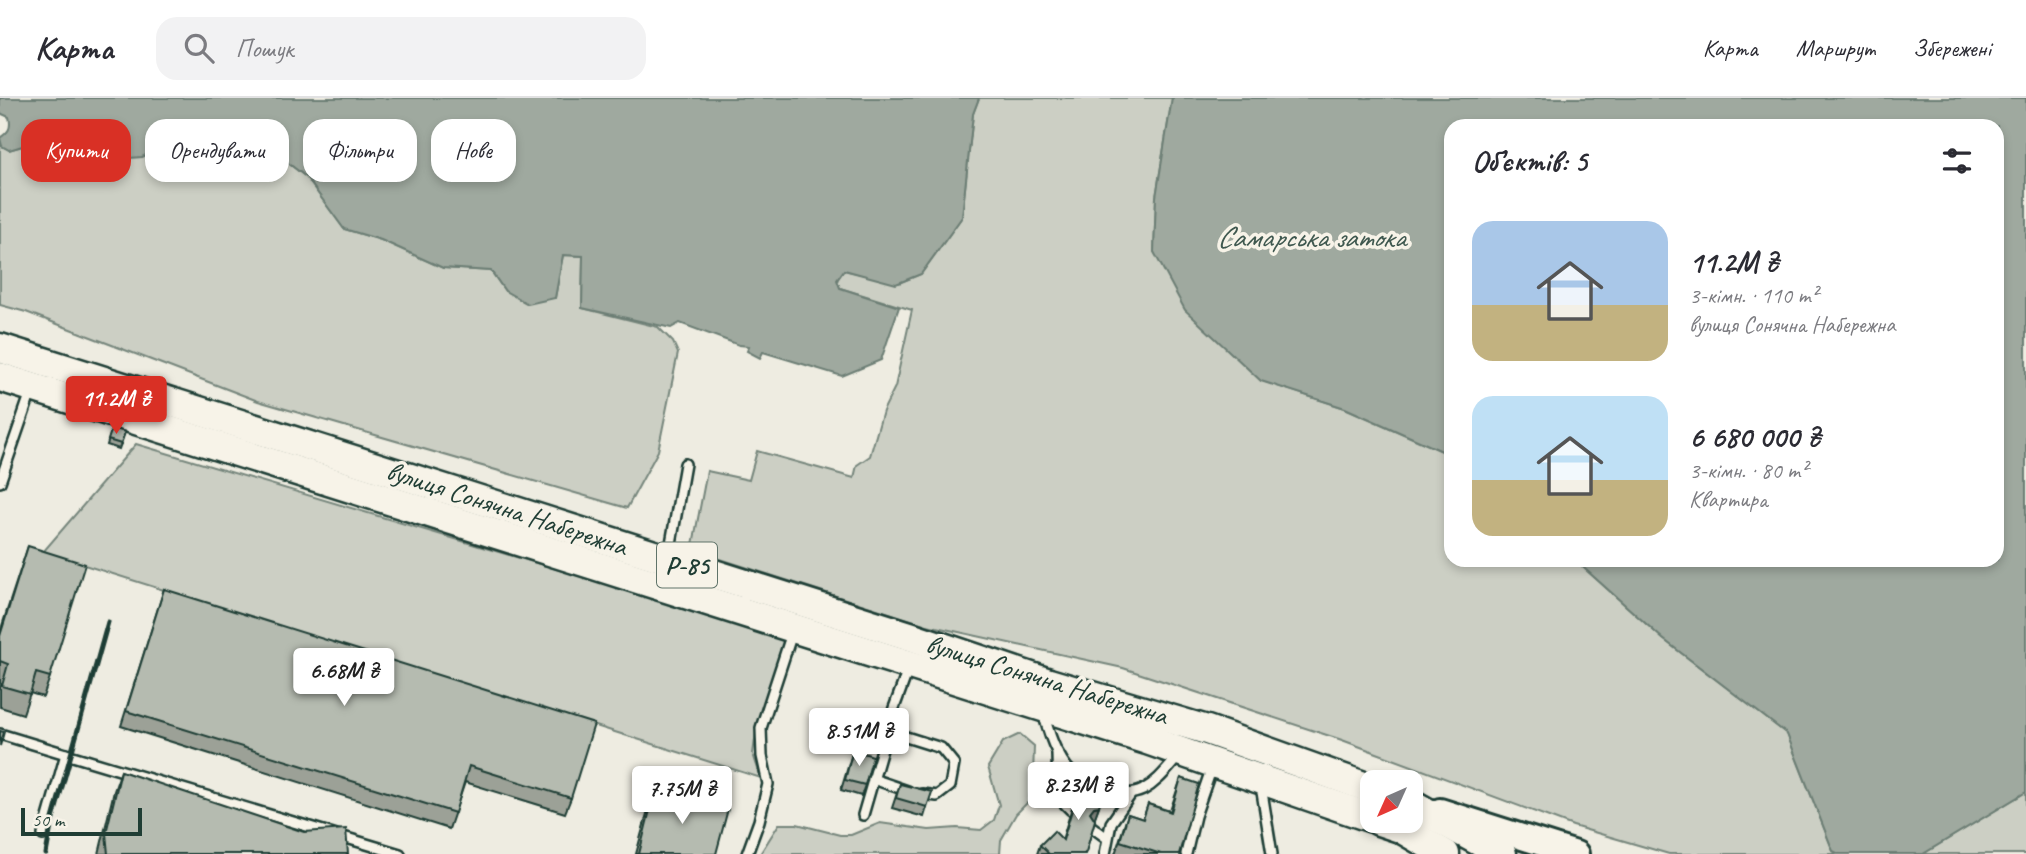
<!DOCTYPE html>
<html lang="uk">
<head>
<meta charset="utf-8">
<style>
	:root { --surface:#fff; --page:#f2f2f3; --text:#2b2b33; --muted:#7c7c81; --line:#e1e1e2; --accent:#d93025 }
	body { margin:0; font-family:Caveat,sans-serif; background:var(--page); color:var(--text); height:100vh; display:flex; flex-direction:column; font-size:26px; white-space:nowrap }
	* { box-sizing:border-box; margin:0 }
	p { font-size:23px; color:var(--muted) }
	.icon { flex:none; width:38px; height:38px; fill:none; stroke:currentColor; stroke-width:2; stroke-linecap:round; stroke-linejoin:round }
	.map { position:relative; flex:1; overflow:hidden }
	.side { position:absolute; left:1444px; top:21px; width:560px; height:448px; display:flex; flex-direction:column; background:var(--surface); border-radius:21px; box-shadow:0 4px 10px #0003 }
	.side>* { flex:none }
	.guide { position:absolute; left:21px; top:21px; width:665px; height:63px; display:flex; gap:14px }
	.needle { width:46px; rotate:225deg }
	.controls { position:absolute; left:1360px; top:672px; display:grid; gap:14px }
	.controls a { display:grid; place-items:center; width:63px; height:63px; border-radius:14px; background:var(--surface); box-shadow:0 4px 10px #0003; font-size:35px }
	.scale { position:absolute; left:21px; bottom:18px; width:121px; box-sizing:border-box; padding-left:7px; border:4px solid #1f3d34; border-top:0; font-size:19px; line-height:24px; white-space:nowrap; color:#1f3d34; -webkit-text-stroke:5px #f7f3e8; paint-order:stroke }
	.price { position:absolute; translate:-50% -60px; padding:0 16px; border-radius:7px; background:#fff; color:#222; font-size:23px; line-height:46px; filter:drop-shadow(0 2px 4px #0008) }
	.price::after { content:''; position:absolute; left:50%; top:42px; width:21px; height:16px; margin-left:-10px; background:inherit; clip-path:polygon(0 0,100% 0,50% 100%) }
	.price.active { background:var(--accent); color:#fff }
	ul { padding:0; list-style:none }
	li { display:flex; align-items:center; gap:21px; height:175px; padding:0 28px }
	li span { display:grid; place-items:center; flex:none; width:196px; height:140px; border-radius:21px; color:#555 }
	li>.icon { margin-inline-start:auto }
	span .icon { width:84px; height:84px; fill:#fffc; stroke-width:1 }
	li b { font-size:30px }
	h2 { display:flex; justify-content:space-between; align-items:center; height:84px; padding:0 28px; font-size:30px }
	.chip { padding:0 24px; border-radius:21px; background:var(--surface); box-shadow:0 4px 10px #0003; font-size:24px; line-height:63px }
	.chip.active { background:var(--accent); color:#fff }
	header { display:flex; align-items:center; gap:42px; box-sizing:border-box; height:98px; padding:0 35px; background:var(--surface); border-bottom:2px solid var(--line) }
	header strong { font-size:33px }
	nav { display:flex; gap:38px; margin-inline-start:auto; font-size:24px }
	.search { width:490px; height:63px; background:var(--page); display:flex; align-items:center; gap:18px; box-sizing:border-box; padding:0 24px; border-radius:21px; color:var(--muted); font-size:26px }
	.map>svg:first-child { display:block }
	.green { fill:#cccfc4; stroke:#76867c; stroke-width:2 }
	.water { fill:#9fa99f; stroke:#6c7e74; stroke-width:2 }
	.lines { fill:none; stroke-linecap:round; stroke-linejoin:round }
	.lane-casing { stroke:#1f3d34; stroke-width:14 }
	.secondary-casing { stroke:#1f3d34; stroke-width:30 }
	.primary-casing { stroke:#1f3d34; stroke-width:33 }
	.lane { stroke:#f7f3e8; stroke-width:9 }
	.secondary { stroke:#f7f3e8; stroke-width:24 }
	.primary { stroke:#f7f3e8; stroke-width:28 }
	.rail { stroke:#1f3d34; stroke-width:5 }
	.wall { fill:#9ca197; stroke:#1f3d34; stroke-width:2 }
	.shaded-wall { fill:#7f837b; stroke:#1f3d34; stroke-width:2 }
	.building { fill:#b5bbb0; stroke:#1f3d34; stroke-width:2 }
	.labels { text-anchor:middle; dominant-baseline:central; stroke-width:7; stroke-linejoin:round; paint-order:stroke }
	.shield { fill:#f7f3e8; stroke:#60746a; stroke-width:2 }
	.shield-label { font-size:26px; font-weight:bold; fill:#1f3d34 }
	.street-label { font-size:28px; fill:#1f3d34; stroke:#f7f3e8 }
	.water-label { font-size:30px; font-style:italic; fill:#3f584f; stroke:#f7f3e8 }
</style>
</head>
<body>
<header>
<strong>Карта</strong>
<div class="search"><svg class="icon" aria-label="search" viewBox="0 0 24 24"><circle cx="10" cy="10" r="6"/><path d="M15 15l6 6"/></svg>Пошук</div>
<nav><a>Карта</a><a>Маршрут</a><a>Збережені</a></nav>
</header>
<div class="map">
<svg width="2026" height="756" viewBox="0 0 2026 756">
	<rect width="100%" height="100%" fill="#eeece1"/>
	<filter id="ink" filterUnits="userSpaceOnUse"><feTurbulence type="fractalNoise" baseFrequency=".0143" numOctaves="2"/><feDisplacementMap in="SourceGraphic" scale="14" xChannelSelector="R" yChannelSelector="G"/><feConvolveMatrix kernelMatrix="1 2 1 2 8 2 1 2 1" color-interpolation-filters="sRGB"/></filter>
	<g filter="url(#ink)">
		<g class="green">
			<polygon points="979,0 1172,0 1156,99 1154,154 1262,283 1345,310 1451,357 1451,462 1575,462 1663,541 1787,636 1833,753 1839,756 1669,756 1573,728 1342,642 1123,570 927,527 692,452 707,373 749,382 757,353 854,380 857,367 870,358 883,313 895,289 912,212 840,190 837,182 844,172 899,185 921,176 962,119 973,16"/>
			<polygon points="202,30 252,37 306,79 344,131 381,142 443,170 491,173 505,193 555,200 563,157 583,158 582,210 658,229 673,244 678,255 658,353 627,410 258,303 26,214 0,207 0,40 2,48 9,52 36,44 142,59"/>
			<polygon points="136,346 785,539 757,627 753,656 761,680 43,454"/>
			<polygon points="1020,636 1034,648 1033,679 1028,704 1016,716 1001,742 1000,756 760,756 779,726 797,726 840,737 851,737 880,725 929,732 957,730 981,732 994,722 999,707 988,669 1003,644"/>
			<polygon points="2026,694 2026,756 1923,756"/>
		</g>
		<g class="water">
			<path d="M0,0h979l-6,16 -11,103 -41,57 -25,10 -52,-14 -7,10 3,8 59,19 -18,53 -39,16 -79,-24 -3,6 -13,-7 2,-5 -10,-1 -59,-22 -9,5 -89,-20 1,-52 -20,-1 -8,43 -27,6 -23,-13 -14,-20 -48,-3 -62,-28 -37,-11 -38,-52 -54,-42 -50,-7 -60,29 -25,2 -52,-13 -29,-4 -27,8 -7,-4 -2,-8c8,-6 12,-9 9,-21l-9,-4z"/>
			<polygon points="1172,0 2026,0 2026,694 1923,756 1839,756 1833,753 1787,636 1663,541 1575,462 1997,462 1997,28 1451,28 1451,357 1345,310 1261,283 1185,212 1154,154 1156,99"/>
		</g>
		<g class="lines">
			<g class="lane-casing">
				<g id="lane">
					<polyline points="0,384 31,294"/>
					<polyline points="669,457 685,366"/>
					<path d="M1043,616c5,13 8,29 16,41 4,8 10,16 17,22 15,13 49,22 67,13 15,-8 25,-22 36,-34"/>
					<polyline points="887,633 941,650 954,666 950,688 937,698 922,696"/>
					<polyline points="0,636 66,656 43,737"/>
					<polyline points="1057,655 1058,699 1071,712"/>
					<polyline points="66,656 400,756"/>
					<polyline points="873,681 908,693"/>
					<polyline points="1261,688 1272,756"/>
					<polyline points="863,717 894,610 909,569"/>
					<polyline points="1092,729 1107,740"/>
					<polyline points="747,756 759,723 768,686 762,658 761,630 793,532"/>
					<polyline points="1105,756 1111,725 1131,696"/>
					<polyline points="1186,756 1195,718 1212,669"/>
				</g>
			</g>
			<g class="secondary-casing">
				<polyline id="secondary" points="1440,713 1576,756"/>
			</g>
			<g class="primary-casing">
				<g id="primary">
					<polyline points="0,250 910,538 1049,585 1207,632 1372,691"/>
					<polyline points="0,279 1147,642 1372,720"/>
					<polyline points="1410,705 1502,756"/>
					<polyline points="1379,723 1400,730 1445,756"/>
				</g>
			</g>
			<use href="#lane" class="lane"/>
			<use href="#secondary" class="secondary"/>
			<use href="#primary" class="primary"/>
			<polyline class="rail" points="46,756 51,728 108,524"/>
		</g>
		<g class="wall">
			<polygon points="112,330 125,334 119,351 107,347"/>
			<polygon points="28,448 50,579 43,599 30,595 23,616 0,609 0,589 1,586 0,585 0,534"/>
			<polygon points="164,491 571,700 565,715 465,684 449,731 121,628"/>
			<polygon points="853,652 865,687 861,698 841,692"/>
			<polygon points="121,673 348,756 99,756 114,693"/>
			<polygon points="1082,677 1099,708 1094,721 1095,722 1085,756 1037,756 1040,747 1062,742"/>
			<polygon points="1181,680 1179,756 1115,756 1128,716 1143,721 1148,706 1170,713"/>
			<polygon points="900,686 927,709 924,719 892,710"/>
			<polygon points="655,692 716,756 636,756 648,712"/>
		</g>
		<polygon class="shaded-wall" points="1099,708 1094,722 1090,714 1094,709"/>
		<g class="building">
			<polygon points="112,330 125,334 121,346 108,342"/>
			<polygon points="28,448 85,466 50,579 36,575 30,596 2,588 8,566 0,563 0,538"/>
			<polygon points="164,491 594,626 571,700 469,668 455,715 126,613"/>
			<polygon points="0,633 4,634 0,648"/>
			<polygon points="853,652 873,658 865,687 845,682"/>
			<polygon points="121,673 304,734 346,731 348,756 108,756 106,735"/>
			<polygon points="1082,677 1105,685 1099,708 1094,709 1090,714 1095,722 1086,754 1084,756 1049,756 1040,747 1054,733 1063,742 1074,705 1079,705 1083,701 1083,696 1078,690"/>
			<polygon points="1181,680 1199,686 1179,756 1161,756 1120,743 1128,716 1143,721 1148,706 1171,714"/>
			<polygon points="900,686 932,694 927,709 896,700"/>
			<polygon points="655,692 728,711 716,756 639,756"/>
		</g>
	</g>
	<g class="labels">
		<rect class="shield" x="657" y="444.5" width="60" height="45" rx="5"/>
		<g class="shield-label">
			<text x="687" y="467">Р-85</text>
		</g>
		<g class="street-label">
			<text transform="translate(507 410) rotate(18)">вулиця Сонячна Набережна</text>
			<text transform="translate(1047 581) rotate(17)">вулиця Сонячна Набережна</text>
		</g>
		<g class="water-label">
			<text x="1311" y="139">Самарська затока</text>
		</g>
	</g>
</svg>
<div class="controls">
<a><svg class="needle" viewBox="-14 -14 28 28"><path d="M0-13l5 13h-10z" fill="#e53935"/><path d="M0 13l5-13h-10z" fill="#7c7c81"/></svg></a>
</div>
<div class="scale">50 m</div>
<b class="price active" style="left:116px;top:338px">11.2M ₴</b>
<b class="price" style="left:344px;top:610px">6.68M ₴</b>
<b class="price" style="left:859px;top:670px">8.51M ₴</b>
<b class="price" style="left:1078px;top:724px">8.23M ₴</b>
<b class="price" style="left:682px;top:728px">7.75M ₴</b>
<div class="guide">
<a class="chip active">Купити</a>
<a class="chip">Орендувати</a>
<a class="chip">Фільтри</a>
<a class="chip">Нове</a>
</div>
<section class="side">
<h2>Об’єктів: 5<svg class="icon" aria-label="filters" viewBox="0 0 24 24"><path d="M4 7h16M4 17h16"/><circle cx="9" cy="7" r="2"/><circle cx="15" cy="17" r="2"/></svg></h2>
<ul>
<li><span style="background:linear-gradient(#a9c7e8 60%,#c2b280 0)"><svg class="icon" aria-label="home" viewBox="0 0 24 24"><path d="M3 11l9-7 9 7M6 9v11h12V9"/></svg></span><div><b>11.2M ₴</b><p>3-кімн. · 110 m²</p><p>вулиця Сонячна Набережна</p></div></li>
<li><span style="background:linear-gradient(#bfe0f5 60%,#c2b280 0)"><svg class="icon" aria-label="home" viewBox="0 0 24 24"><path d="M3 11l9-7 9 7M6 9v11h12V9"/></svg></span><div><b>6 680 000 ₴</b><p>3-кімн. · 80 m²</p><p>Квартира</p></div></li>
</ul>
</section>
</div>
</body>
</html>
